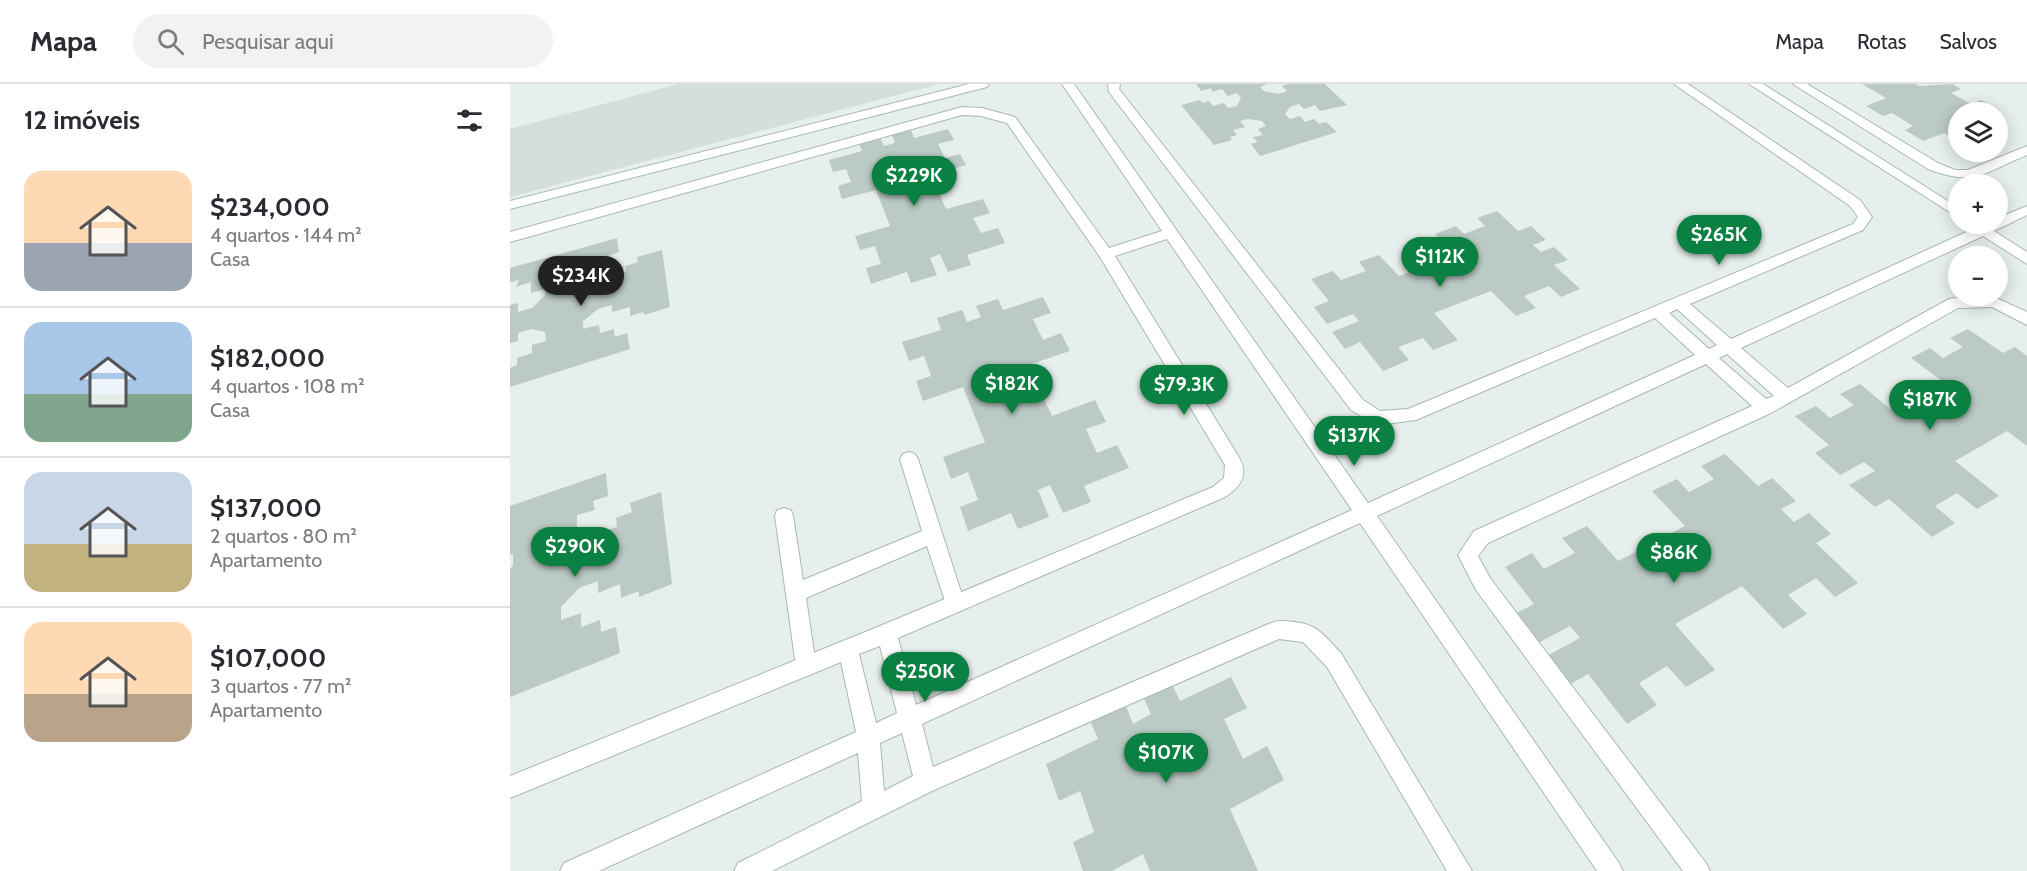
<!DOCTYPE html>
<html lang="pt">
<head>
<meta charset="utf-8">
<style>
	:root { --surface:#fff; --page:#f2f2f3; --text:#2b2b33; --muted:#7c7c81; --line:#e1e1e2; --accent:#0b8043 }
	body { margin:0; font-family:Cabin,sans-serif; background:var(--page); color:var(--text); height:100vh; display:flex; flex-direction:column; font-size:22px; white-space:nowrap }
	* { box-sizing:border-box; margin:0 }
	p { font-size:20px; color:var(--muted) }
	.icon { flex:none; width:33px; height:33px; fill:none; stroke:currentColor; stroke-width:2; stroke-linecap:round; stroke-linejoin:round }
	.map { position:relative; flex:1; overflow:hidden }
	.sheet { display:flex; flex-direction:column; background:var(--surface); width:510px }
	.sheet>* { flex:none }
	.buttons { position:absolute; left:1438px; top:18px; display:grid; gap:12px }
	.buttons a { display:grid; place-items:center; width:60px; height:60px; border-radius:50%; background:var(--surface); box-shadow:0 3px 15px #0003; font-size:30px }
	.price { position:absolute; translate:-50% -51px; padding:0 14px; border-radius:21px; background:var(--accent); color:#fff; font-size:20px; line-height:39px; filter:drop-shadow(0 2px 3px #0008) }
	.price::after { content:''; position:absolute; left:50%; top:36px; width:18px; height:14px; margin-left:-9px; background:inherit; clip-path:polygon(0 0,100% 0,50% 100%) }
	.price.current { background:#222; color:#fff }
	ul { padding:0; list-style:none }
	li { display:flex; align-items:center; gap:18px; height:150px; padding:0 24px }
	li+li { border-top:2px solid var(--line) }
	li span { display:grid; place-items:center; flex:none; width:168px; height:120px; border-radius:18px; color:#555 }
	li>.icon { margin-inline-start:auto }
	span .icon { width:72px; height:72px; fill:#fffc; stroke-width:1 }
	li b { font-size:26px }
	h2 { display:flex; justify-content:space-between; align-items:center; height:72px; padding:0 24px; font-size:26px }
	header { display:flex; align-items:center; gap:36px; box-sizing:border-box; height:84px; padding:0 30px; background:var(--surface); border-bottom:2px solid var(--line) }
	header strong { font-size:28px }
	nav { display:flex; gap:33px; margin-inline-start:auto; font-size:21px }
	.search { width:420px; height:54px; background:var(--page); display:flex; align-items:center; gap:15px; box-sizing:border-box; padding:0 21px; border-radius:33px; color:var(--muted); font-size:22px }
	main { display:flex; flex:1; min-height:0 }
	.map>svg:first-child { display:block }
	.built { fill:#d4dfda }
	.building { fill:#bbcac4 }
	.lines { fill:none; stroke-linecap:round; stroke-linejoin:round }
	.lane-casing { stroke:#a8b8b2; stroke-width:2 }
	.street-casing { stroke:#a8b8b2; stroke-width:2 }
	.lane { fill:#fff; fill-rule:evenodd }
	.street { fill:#fff; fill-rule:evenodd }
</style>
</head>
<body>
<header>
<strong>Mapa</strong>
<div class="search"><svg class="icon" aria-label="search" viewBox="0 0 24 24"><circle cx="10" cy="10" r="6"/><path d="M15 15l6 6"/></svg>Pesquisar aqui</div>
<nav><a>Mapa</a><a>Rotas</a><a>Salvos</a></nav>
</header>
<main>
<section class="sheet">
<h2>12 imóveis<svg class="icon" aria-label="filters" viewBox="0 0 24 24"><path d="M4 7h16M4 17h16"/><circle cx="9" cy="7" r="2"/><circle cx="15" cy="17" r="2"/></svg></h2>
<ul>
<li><span style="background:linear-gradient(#ffd9b3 60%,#9aa5b1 0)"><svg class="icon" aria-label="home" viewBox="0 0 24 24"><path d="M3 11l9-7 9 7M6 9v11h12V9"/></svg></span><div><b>$234,000</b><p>4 quartos · 144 m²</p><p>Casa</p></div></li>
<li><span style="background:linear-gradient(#a9c7e8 60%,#7fa58c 0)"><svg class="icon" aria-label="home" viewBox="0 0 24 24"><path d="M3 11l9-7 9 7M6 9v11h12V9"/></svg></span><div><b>$182,000</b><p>4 quartos · 108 m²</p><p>Casa</p></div></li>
<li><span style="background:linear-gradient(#c9d6e8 60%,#c2b280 0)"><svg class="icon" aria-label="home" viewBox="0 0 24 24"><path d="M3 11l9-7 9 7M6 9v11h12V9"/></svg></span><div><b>$137,000</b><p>2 quartos · 80 m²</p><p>Apartamento</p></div></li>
<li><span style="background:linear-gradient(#ffd9b3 60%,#b9a48a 0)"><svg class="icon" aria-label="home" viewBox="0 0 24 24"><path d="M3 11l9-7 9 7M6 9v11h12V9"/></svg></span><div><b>$107,000</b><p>3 quartos · 77 m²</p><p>Apartamento</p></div></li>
</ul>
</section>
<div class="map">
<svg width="1517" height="787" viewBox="0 0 1517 787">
	<rect width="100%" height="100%" fill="#e6efeb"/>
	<polygon class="built" points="168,0 429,0 0,113 0,45"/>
	<g class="building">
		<polygon points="686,0 757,0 750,3 754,7 768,10 777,7 772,2 778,0 815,0 837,21 810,27 805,21 794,25 789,20 780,23 775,30 780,35 790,32 795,38 804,35 809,40 816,38 827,48 750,72 741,60 748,58 743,53 753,51 748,45 756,42 752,37 738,35 730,37 735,43 723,46 727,51 720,53 722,56 704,61 671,21 690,16 692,19 699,17 703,22 714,19 718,24 727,22 731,14 727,9 718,12 712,5 702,8 701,4 691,7"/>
		<polygon points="1352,0 1406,0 1409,2 1442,0 1451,5 1441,9 1461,20 1471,16 1491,27 1449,28 1449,37 1445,35 1439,38 1449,43 1449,55 1446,56 1434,49 1413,57 1395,46 1403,42 1382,29 1373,32 1356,22 1376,14"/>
		<polygon points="438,45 444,56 428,60 435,74 450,70 456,81 421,91 436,125 473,115 480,129 463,134 471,149 488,144 495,159 457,171 461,181 438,188 430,170 420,174 427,191 401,199 397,188 361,200 356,184 371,180 365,162 350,166 345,152 380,142 366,106 332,115 328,102 341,98 336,85 323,88 319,76 352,67 349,59 370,54 374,62 385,59 382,51 401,46 404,54"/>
		<polygon points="987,127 1008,147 1021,142 1036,156 1023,161 1031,168 1044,163 1058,176 1044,181 1070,205 1051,213 1039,202 1014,212 1026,224 1006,232 981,207 924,229 948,256 923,266 913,254 888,263 899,276 873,287 850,258 835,265 822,248 849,237 843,230 817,240 804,223 819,217 801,195 823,187 831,196 856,187 849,178 869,171 889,192 945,171 925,150 946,142 954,150 975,142 967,134"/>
		<polygon points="107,154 109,168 98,172 99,177 85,181 85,191 72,194 72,201 86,205 101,201 100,192 116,188 116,182 128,178 127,173 152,166 160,223 134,231 134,228 120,232 120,223 102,228 102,221 88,225 73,237 73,245 89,241 90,249 104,245 105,253 117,249 120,265 0,303 0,284 7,281 7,274 22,269 22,261 36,257 35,248 21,245 8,249 8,257 0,259 0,221 8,219 8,228 22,224 35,211 35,205 21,209 21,198 6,203 9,196 0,198 0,184"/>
		<polygon points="533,213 541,229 523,235 533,256 551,249 560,267 518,281 542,332 585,316 596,338 576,345 587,369 607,361 619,384 574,402 581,418 553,429 540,401 528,406 539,433 508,445 501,429 458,447 450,423 468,416 458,388 441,395 433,373 475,358 453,303 413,317 406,297 421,292 414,272 399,277 392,258 431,246 427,234 452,226 457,238 471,233 466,222 488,215 493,226"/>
		<polygon points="1458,245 1493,269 1505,263 1517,272 1517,362 1497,347 1445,377 1489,412 1467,425 1447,409 1425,422 1445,439 1422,453 1379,415 1365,423 1339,401 1365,387 1354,378 1330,391 1305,369 1319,361 1285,332 1306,322 1320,334 1344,321 1330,310 1350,300 1384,328 1436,300 1401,274 1420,264 1433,274 1453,263 1440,254"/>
		<polygon points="1215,370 1248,402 1262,394 1286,417 1271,425 1284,438 1299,429 1321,450 1306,459 1348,499 1325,513 1306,494 1278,511 1297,530 1273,545 1232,502 1165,540 1205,586 1176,603 1157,582 1129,599 1147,621 1117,640 1078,590 1059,601 1037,572 1070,554 1060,542 1028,559 1006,529 1024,520 995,483 1022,469 1034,485 1065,469 1052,454 1077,442 1108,477 1175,442 1142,407 1167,395 1179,408 1204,395 1191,382"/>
		<polygon points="96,389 98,412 83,417 85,426 67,431 67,447 50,454 50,464 68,471 87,464 86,450 107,443 106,434 122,428 120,419 151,408 162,500 129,513 129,507 111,514 110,500 88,509 88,497 69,504 51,523 51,536 71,529 71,543 90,536 91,548 106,543 110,569 0,613 0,485 3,481 3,470 0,471 0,422"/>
		<polygon points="721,593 737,624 714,635 733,675 757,662 774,696 720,725 748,787 640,787 633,770 602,787 573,787 563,758 584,748 570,707 549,717 536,680 588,655 579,634 614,617 623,640 641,630 632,610 660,596 670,617"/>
	</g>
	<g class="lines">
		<g class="lane-casing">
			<polygon id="lane" points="399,368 405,370 408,375 455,520 452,526 445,529 438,526 417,462 296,514 306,582 303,589 296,592 289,589 286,582 265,432 267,426 274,424 281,426 283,432 293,496 412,447 390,375 393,370"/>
		</g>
		<g class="street-casing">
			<g id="street">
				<polygon points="459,0 479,0 477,3 0,125 0,117"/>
				<path d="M552,0h12l294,419 327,-148 -40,-37 -239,102 -39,5 -26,-15 -242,-318 -1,-8h12l-1,5 244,311 17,11 28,-2 445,-185 5,-7 -8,-11 -176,-122h14l172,116 12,17 -9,13 -173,74 41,35 242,-110 -3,-5h28v-6l29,-12v9l-33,16 33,21v12l-44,-28 -242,112 47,40 161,-89 20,-3h23l35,16v13l-35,-18 -34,1 -187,105 -283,130 -10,13 12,22 216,285 4,8h-27l-207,-281 -18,-35 16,-24 278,-125 -46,-42 -329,152 242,347 4,8h-26l-237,-348 -438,201 11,43 338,-144c8,-3 15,-2 24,-1 24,3 30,15 46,31l131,218h-25l-120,-204 -24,-25 -24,-3 -345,151 -162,81h-38l4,-8 124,-62 -4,-48 -259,118h-39l4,-8 292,-131 -15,-70 -331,136v-22l370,-150 333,-139 11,-9 1,-13 -125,-208 -93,-134 -26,-7 -19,-1 -452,127v-10l452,-125 20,1 33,9 94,131 53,-17zM657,155l185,271 -436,195 -18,-67 327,-141c14,-9 24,-21 15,-38l-125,-203zM1167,225l40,36 -8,4 -40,-36zM1217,270l47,42 -8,3 -47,-41zM370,562l17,67 -21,10 -17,-69zM392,649l11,43 -29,15 -4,-48z"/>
				<polygon points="1239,0 1253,0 1449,124 1449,134"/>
				<path d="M1283,0h14l131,79 17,7h13l59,-24v9c-41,17 -54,32 -99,14z"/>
			</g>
		</g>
		<use href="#lane" class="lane"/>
		<use href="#street" class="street"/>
	</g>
</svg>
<div class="buttons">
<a><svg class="icon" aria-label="layers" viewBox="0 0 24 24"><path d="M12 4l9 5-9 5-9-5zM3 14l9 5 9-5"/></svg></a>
<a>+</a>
<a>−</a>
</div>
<b class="price" style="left:404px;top:123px">$229K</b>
<b class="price" style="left:1209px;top:182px">$265K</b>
<b class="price" style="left:930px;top:204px">$112K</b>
<b class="price current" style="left:71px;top:223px">$234K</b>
<b class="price" style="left:502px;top:331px">$182K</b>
<b class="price" style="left:674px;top:332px">$79.3K</b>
<b class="price" style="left:1420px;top:347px">$187K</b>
<b class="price" style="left:844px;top:383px">$137K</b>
<b class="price" style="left:65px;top:494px">$290K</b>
<b class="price" style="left:1164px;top:500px">$86K</b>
<b class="price" style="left:415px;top:619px">$250K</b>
<b class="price" style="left:656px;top:700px">$107K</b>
</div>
</main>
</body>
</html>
